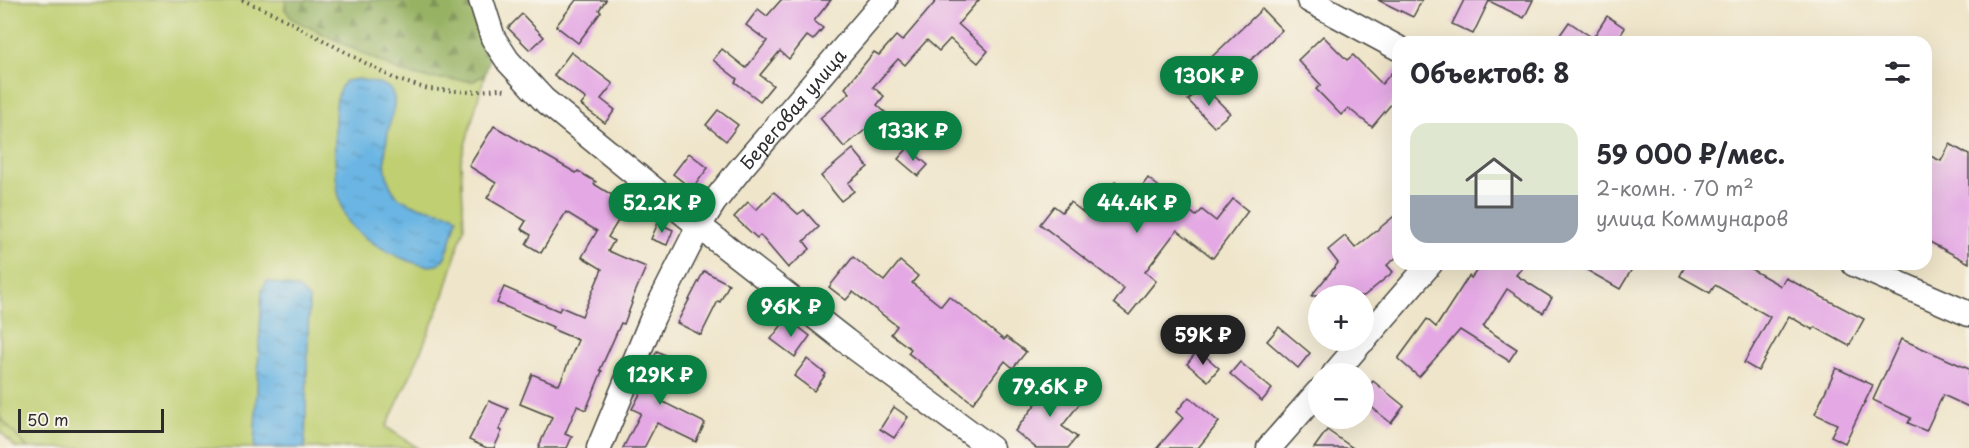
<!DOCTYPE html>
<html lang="ru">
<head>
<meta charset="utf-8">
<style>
	:root { --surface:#fff; --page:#f7f7f7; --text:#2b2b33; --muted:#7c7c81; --line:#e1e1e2; --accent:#0b8043 }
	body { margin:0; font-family:"Playpen Sans",sans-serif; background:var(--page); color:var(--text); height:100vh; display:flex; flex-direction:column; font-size:22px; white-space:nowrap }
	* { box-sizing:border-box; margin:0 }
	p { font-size:20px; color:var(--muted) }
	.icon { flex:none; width:33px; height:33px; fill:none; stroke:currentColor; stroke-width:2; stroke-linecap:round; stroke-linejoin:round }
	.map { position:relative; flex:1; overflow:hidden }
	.sheet { position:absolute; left:1392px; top:36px; width:540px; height:234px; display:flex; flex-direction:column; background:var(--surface); border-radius:18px; box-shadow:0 6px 24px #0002 }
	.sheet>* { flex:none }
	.buttons { position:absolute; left:1308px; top:285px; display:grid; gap:12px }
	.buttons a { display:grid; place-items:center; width:66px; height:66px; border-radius:50%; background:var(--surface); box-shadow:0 6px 24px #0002; font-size:30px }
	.scale { position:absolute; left:18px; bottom:15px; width:146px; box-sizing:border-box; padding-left:6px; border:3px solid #2b2b2b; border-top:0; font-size:16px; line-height:21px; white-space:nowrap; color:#2b2b2b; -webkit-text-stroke:4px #f7f3e8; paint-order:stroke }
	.price { position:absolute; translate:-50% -51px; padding:0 14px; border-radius:21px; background:var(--accent); color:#fff; font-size:20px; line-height:39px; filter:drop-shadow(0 2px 3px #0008) }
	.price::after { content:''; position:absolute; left:50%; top:36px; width:18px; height:14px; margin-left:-9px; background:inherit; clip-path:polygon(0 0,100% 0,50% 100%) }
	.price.current { background:#222; color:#fff }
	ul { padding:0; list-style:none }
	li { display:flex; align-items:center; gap:18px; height:150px; padding:0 18px }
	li+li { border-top:2px solid var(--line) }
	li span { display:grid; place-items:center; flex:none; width:168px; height:120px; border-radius:18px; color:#555 }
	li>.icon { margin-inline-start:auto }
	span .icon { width:72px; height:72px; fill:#fffc; stroke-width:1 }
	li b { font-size:26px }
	h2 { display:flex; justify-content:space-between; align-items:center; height:72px; padding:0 18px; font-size:26px }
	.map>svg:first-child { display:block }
	.grass { fill:#bfcf72; stroke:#757d4e; stroke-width:1.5 }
	.forest { fill:url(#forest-firs); stroke:#616e48; stroke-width:1.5 }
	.wetland { fill:url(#wetland-marsh); stroke:#757d4e; stroke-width:1.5 }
	.water { fill:url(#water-ripples); stroke:#4b7087; stroke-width:1.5 }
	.building { fill:#e4a9e4 }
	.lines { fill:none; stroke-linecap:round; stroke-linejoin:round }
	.street-casing { stroke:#484743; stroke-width:27 }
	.path { stroke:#484743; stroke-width:4; stroke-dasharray:1.5 4.5; stroke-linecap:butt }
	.street { stroke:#fff; stroke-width:24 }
	.labels { text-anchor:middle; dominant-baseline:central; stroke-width:4.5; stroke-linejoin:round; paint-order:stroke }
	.street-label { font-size:18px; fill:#2b2b2b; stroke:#f7f3e8 }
</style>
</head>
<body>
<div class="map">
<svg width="1969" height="448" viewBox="0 0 1969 448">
	<defs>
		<pattern id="forest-firs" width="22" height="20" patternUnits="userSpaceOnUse" patternTransform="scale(1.5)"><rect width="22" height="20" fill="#97b264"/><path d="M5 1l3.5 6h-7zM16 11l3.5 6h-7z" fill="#7b9153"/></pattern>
		<pattern id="wetland-marsh" width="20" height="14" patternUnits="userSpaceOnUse" patternTransform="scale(1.5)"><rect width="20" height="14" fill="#bfcf72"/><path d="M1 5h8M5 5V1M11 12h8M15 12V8" fill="none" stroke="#a4b263"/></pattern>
		<pattern id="water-ripples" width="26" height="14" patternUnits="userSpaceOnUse" patternTransform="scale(1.5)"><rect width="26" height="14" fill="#6bb5e3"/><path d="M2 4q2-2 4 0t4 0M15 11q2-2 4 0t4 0" fill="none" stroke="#5893b8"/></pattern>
	</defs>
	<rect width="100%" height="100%" fill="#f7f3e8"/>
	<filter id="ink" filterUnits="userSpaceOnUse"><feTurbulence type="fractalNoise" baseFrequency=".0167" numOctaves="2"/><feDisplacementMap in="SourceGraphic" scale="12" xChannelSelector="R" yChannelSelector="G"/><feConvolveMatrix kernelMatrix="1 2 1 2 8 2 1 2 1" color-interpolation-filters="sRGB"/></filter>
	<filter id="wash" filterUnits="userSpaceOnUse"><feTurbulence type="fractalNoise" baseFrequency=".008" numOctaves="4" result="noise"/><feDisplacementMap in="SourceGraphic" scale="24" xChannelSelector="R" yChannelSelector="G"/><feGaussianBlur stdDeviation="1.35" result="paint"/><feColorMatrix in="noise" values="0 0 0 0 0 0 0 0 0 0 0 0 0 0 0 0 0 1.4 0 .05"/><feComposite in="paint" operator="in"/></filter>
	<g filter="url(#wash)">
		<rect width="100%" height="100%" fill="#efe5ca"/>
		<polygon class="grass" points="0,0 286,0 285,9 401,72 427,78 474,81 485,74 461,160 464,227 444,295 413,370 386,427 418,448 28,448 0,418"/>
		<polygon class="forest" points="286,0 470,0 490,56 485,74 474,81 427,78 401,72 292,19 285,9"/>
		<polygon class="wetland" points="0,418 28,448 16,448 0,431"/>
		<g class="water">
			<path d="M359,79c10,3 28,3 33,13 5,9 0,22 -2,31 -5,22 -10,53 6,72 11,11 42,16 57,19l4,4c-3,10 -9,41 -18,46 -20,9 -77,-24 -89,-40 -8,-11 -11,-26 -13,-39 -2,-19 -5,-81 3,-96 1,-3 3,-5 5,-8z"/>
			<polygon points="267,281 300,289 309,299 305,448 254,448 262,290"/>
		</g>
		<g id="blocks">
			<g class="building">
				<polygon points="576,0 606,0 599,10 601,12 578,43 556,26"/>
				<polygon points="781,0 831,0 814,21 823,28 813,40 807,36 789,59 780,51 760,75 773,85 760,101 735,82 737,79 713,60 722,49 746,68 767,41 746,25 758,9 767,16"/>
				<polygon points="937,0 979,0 958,24 988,51 978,63 950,39 939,51 927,40 905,65 898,59 873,87 884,96 877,105 886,113 844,147 820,118 850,93 845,88 874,52 879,55 896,36 902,41"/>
				<polygon points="1378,0 1422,0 1413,17"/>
				<polygon points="1464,0 1533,0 1524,18 1489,1 1473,34 1452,24"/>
				<polygon points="1262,9 1282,30 1215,94 1196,72"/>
				<polygon points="522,14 544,37 530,50 508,28"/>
				<polygon points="1607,16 1625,28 1616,42 1555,42 1569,22 1593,38"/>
				<polygon points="1323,36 1347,60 1353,55 1382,84 1398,65 1398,96 1372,127 1348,108 1341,115 1316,89 1321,85 1298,60"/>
				<polygon points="571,52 613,84 601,99 615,110 605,123 581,105 586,99 554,75"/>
				<polygon points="1203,86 1230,113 1214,127 1188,100"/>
				<polygon points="718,110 738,125 726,141 706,125"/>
				<polygon points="914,121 929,135 914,152 899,139"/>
				<polygon points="494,126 576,173 578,171 596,182 594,184 628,205 608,237 614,241 608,251 646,267 631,302 632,303 624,324 621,323 600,370 602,371 586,410 577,406 565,434 572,437 567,448 538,448 552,417 520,404 532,374 559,385 578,340 552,329 553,327 497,303 504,287 559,311 561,307 582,316 602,269 582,257 597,231 566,212 541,253 526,244 531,235 521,229 526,221 487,198 496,183 469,166"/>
				<polygon points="1950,144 1969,155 1969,263 1926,240 1926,154 1941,161"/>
				<polygon points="908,148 928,165 918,176 898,159"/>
				<polygon points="853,149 868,167 848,183 854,191 841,201 821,176"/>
				<polygon points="689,153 708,168 692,189 673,174"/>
				<polygon points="1148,178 1196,216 1202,210 1216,221 1233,199 1248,211 1213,258 1177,230 1145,272 1156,281 1129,315 1114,303 1124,289 1040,224 1054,206 1062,212 1070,202 1088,216 1115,182 1134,197"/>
				<polygon points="774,192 798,214 804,210 819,227 804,241 810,249 788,268 760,235 757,238 734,217 748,202 756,210"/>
				<polygon points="1398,213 1398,256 1387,265 1393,272 1364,296 1311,296 1338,263 1328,250 1345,236 1355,248"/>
				<polygon points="658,223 673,230 667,245 651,239"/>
				<polygon points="853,257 884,281 900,261 918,276 912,283 941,306 949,296 1004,340 1006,337 1026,352 1013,368 1005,361 973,403 908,353 911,349 891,334 897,326 853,292 846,300 829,287"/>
				<polygon points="1482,264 1525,264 1516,275 1552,298 1543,313 1507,289 1483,327 1517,349 1509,361 1460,330 1419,377 1398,359 1427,319 1436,327 1469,276 1471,278"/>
				<polygon points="1576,264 1635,264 1620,289"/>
				<polygon points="1686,264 1742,264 1781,286 1786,278 1864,319 1849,346 1815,327 1813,330 1789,316 1758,371 1744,363 1770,317 1715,285 1710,293 1680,276"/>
				<polygon points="704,271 729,284 720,302 718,301 701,335 677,323"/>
				<polygon points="787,318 810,336 795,357 771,339"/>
				<polygon points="1279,327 1310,353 1298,368 1267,341"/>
				<polygon points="1901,339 1969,369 1969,407 1943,395 1926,431 1908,423 1911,418 1873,400"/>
				<polygon points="1198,350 1219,368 1208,381 1187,364"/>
				<polygon points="657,351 681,363 661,401 705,423 696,442 657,423 644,448 623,448 641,413 632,409 647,381 643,379"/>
				<polygon points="807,359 826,374 814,391 794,376"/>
				<polygon points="1240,362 1272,389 1262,401 1230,374"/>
				<polygon points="1836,368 1873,385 1845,443 1831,436 1837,424 1815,414"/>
				<polygon points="1053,375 1066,385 1063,389 1080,403 1062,426 1077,437 1068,448 1036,448 1015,431 1038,401 1035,398"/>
				<polygon points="1373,381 1404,406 1391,423 1364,401 1364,393"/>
				<polygon points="1189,397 1219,422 1198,448 1157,448 1183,418 1176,412"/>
				<polygon points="489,401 508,409 499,430 502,431 494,448 487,448 469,440"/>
				<polygon points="894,407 908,417 894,438 880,429"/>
				<polygon points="1327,430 1353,448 1314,448"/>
			</g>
		</g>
	</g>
	<g filter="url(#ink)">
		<use href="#blocks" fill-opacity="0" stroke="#484743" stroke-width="1.5"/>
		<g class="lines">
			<g class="street-casing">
				<g id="street">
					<polyline points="481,0 493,38 508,61 543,99 699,226 846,341 991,448"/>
					<polyline points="1309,0 1398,48"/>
					<polyline points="1854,264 1969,314"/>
					<polyline points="1364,340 1430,264"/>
					<polyline points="1334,374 1363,340"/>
					<path id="s1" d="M599,448l54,-131 46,-91 15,-24 27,-34 144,-168"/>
					<polyline points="1269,448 1318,392"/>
				</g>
			</g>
			<polyline class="path" points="242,0 273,13 395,79 428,89 470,92 499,89 506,90"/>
			<use href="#street" class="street"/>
		</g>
	</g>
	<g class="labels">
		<g class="street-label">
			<text stroke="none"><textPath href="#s1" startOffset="394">Береговая улица</textPath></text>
		</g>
	</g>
</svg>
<div class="buttons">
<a>+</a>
<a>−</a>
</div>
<div class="scale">50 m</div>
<b class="price" style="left:1209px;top:107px">130K ₽</b>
<b class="price" style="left:913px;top:162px">133K ₽</b>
<b class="price" style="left:662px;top:234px">52.2K ₽</b>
<b class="price" style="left:1137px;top:234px">44.4K ₽</b>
<b class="price" style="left:791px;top:338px">96K ₽</b>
<b class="price current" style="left:1203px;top:366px">59K ₽</b>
<b class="price" style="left:660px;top:406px">129K ₽</b>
<b class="price" style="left:1050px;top:418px">79.6K ₽</b>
<section class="sheet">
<h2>Объектов: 8<svg class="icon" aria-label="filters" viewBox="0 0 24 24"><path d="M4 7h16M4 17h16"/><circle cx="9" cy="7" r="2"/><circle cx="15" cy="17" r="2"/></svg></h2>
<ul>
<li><span style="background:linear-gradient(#dfe7d0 60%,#9aa5b1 0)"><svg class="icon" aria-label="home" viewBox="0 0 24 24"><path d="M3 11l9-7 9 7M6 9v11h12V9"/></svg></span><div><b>59 000 ₽/мес.</b><p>2-комн. · 70 m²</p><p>улица Коммунаров</p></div></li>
</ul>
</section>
</div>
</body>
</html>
